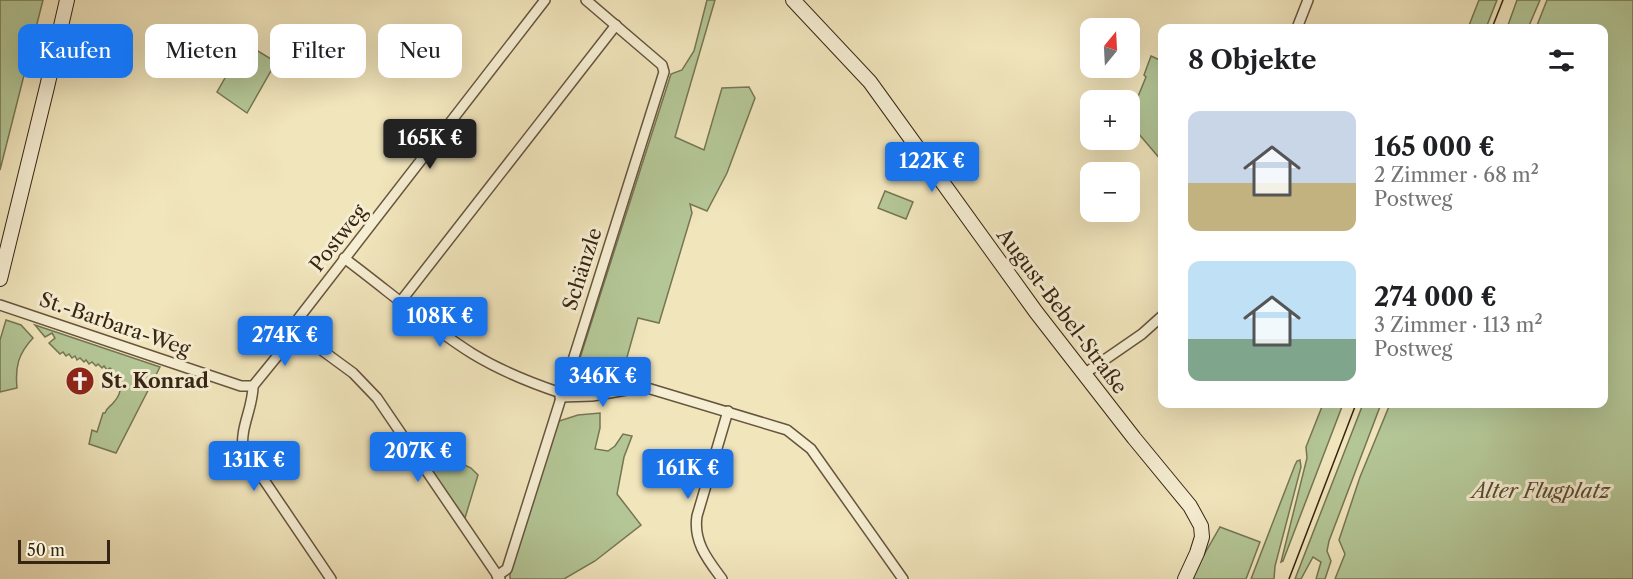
<!DOCTYPE html>
<html lang="de">
<head>
<meta charset="utf-8">
<style>
	:root { --surface:#fff; --page:#f2f2f2; --text:#202124; --muted:#757577; --accent:#1a73e8 }
	body { margin:0; font-family:"Libre Caslon Text",serif; background:var(--page); color:var(--text); height:100vh; display:flex; flex-direction:column; font-size:22px; white-space:nowrap }
	* { box-sizing:border-box; margin:0 }
	p { font-size:20px; color:var(--muted) }
	.icon { flex:none; width:33px; height:33px; fill:none; stroke:currentColor; stroke-width:2; stroke-linecap:round; stroke-linejoin:round }
	.map { position:relative; flex:1; overflow:hidden }
	.drawer { position:absolute; left:1158px; top:24px; width:450px; height:384px; display:flex; flex-direction:column; background:var(--surface); border-radius:12px; box-shadow:0 6px 24px #0002 }
	.drawer>* { flex:none }
	.guide { position:absolute; left:18px; top:24px; width:570px; height:54px; display:flex; gap:12px }
	.needle { width:39px; rotate:18deg }
	.buttons { position:absolute; left:1080px; top:18px; display:grid; gap:12px }
	.buttons a { display:grid; place-items:center; width:60px; height:60px; border-radius:12px; background:var(--surface); box-shadow:0 6px 24px #0002; font-size:30px }
	.scale { position:absolute; left:18px; bottom:15px; width:92px; box-sizing:border-box; padding-left:6px; border:3px solid #372513; border-top:0; font-size:16px; line-height:21px; white-space:nowrap; color:#372513; -webkit-text-stroke:4px #f6eed3; paint-order:stroke }
	.price { position:absolute; translate:-50% -51px; padding:0 14px; border-radius:6px; background:var(--accent); color:#fff; font-size:20px; line-height:39px; filter:drop-shadow(0 2px 3px #0008) }
	.price::after { content:''; position:absolute; left:50%; top:36px; width:18px; height:14px; margin-left:-9px; background:inherit; clip-path:polygon(0 0,100% 0,50% 100%) }
	.price.active { background:#222; color:#fff }
	ul { padding:0; list-style:none }
	li { display:flex; align-items:center; gap:18px; height:150px; padding:0 30px }
	li span { display:grid; place-items:center; flex:none; width:168px; height:120px; border-radius:12px; color:#555 }
	li>.icon { margin-inline-start:auto }
	span .icon { width:72px; height:72px; fill:#fffc; stroke-width:1 }
	li b { font-size:26px }
	h2 { display:flex; justify-content:space-between; align-items:center; height:72px; padding:0 30px; font-size:26px }
	.chip { padding:0 21px; border-radius:12px; background:var(--surface); box-shadow:0 6px 24px #0002; font-size:21px; line-height:54px }
	.chip.active { background:var(--accent); color:#fff }
	.map>svg:first-child { display:block }
	.green { fill:#b4c696; stroke:#767654; stroke-width:1.5 }
	.lines { fill:none; stroke-linecap:round; stroke-linejoin:round }
	.street-casing { stroke:#66553d; stroke-width:12 }
	.secondary-casing { stroke:#372513; stroke-width:16 }
	.street { stroke:#f6eed3; stroke-width:9 }
	.secondary { stroke:#f6eed3; stroke-width:14 }
	.tram { stroke:#372513; stroke-width:1.5 }
	.labels { text-anchor:middle; dominant-baseline:central; stroke-width:6; stroke-linejoin:round; paint-order:stroke }
	.street-label { font-size:20px; fill:#372513; stroke:#f6eed3 }
	.poi-label { font-size:20px; font-weight:bold; fill:#372513; stroke:#f6eed3; text-anchor:start }
	.park-label { font-size:20px; font-style:italic; fill:#564d34; stroke:#f6eed3 }
</style>
</head>
<body>
<div class="map">
<svg width="1633" height="579" viewBox="0 0 1633 579">
	<rect width="100%" height="100%" fill="#f1e5bc"/>
	<filter id="stains"><feTurbulence type="fractalNoise" baseFrequency=".00333" numOctaves="4"/><feColorMatrix values="0 0 0 0 .2 0 0 0 0 .09 0 0 0 0 .02 0 0 0 .5 -.17"/></filter>
	<radialGradient id="worn" r=".72"><stop offset=".6" stop-color="#630" stop-opacity="0"/><stop offset="1" stop-color="#630" stop-opacity=".3"/></radialGradient>
	<g class="green">
		<polygon points="0,0 43,0 0,170"/>
		<polygon points="707,0 715,0 675,137 704,150 722,88 749,87 755,98 727,173 707,211 690,204 692,213 659,323 638,318 620,382 596,389 574,390 571,386 671,74 682,70 694,51"/>
		<polygon points="1479,0 1497,0 1486,28 1468,28"/>
		<polygon points="1517,0 1540,0 1528,28 1507,28"/>
		<polygon points="1547,0 1633,0 1633,579 1335,579 1345,554 1339,540 1360,477 1390,404 1604,404 1604,28 1536,28"/>
		<polygon points="245,43 276,62 247,113 217,92"/>
		<polygon points="1151,56 1162,61 1161,160 1132,126 1136,118 1130,116 1146,77 1144,75"/>
		<polygon points="885,191 913,202 906,219 878,208"/>
		<path d="M6,320l15,5 12,13c-15,16 -18,29 -16,50l-17,4v-52z"/>
		<path d="M35,325l125,42 -44,86 -27,-9 3,-14 5,2 6,-19h2c2,-6 5,-6 9,-11 11,-12 6,-24 -4,-34l-3,2 -3,-4 -2,2 -4,-4 -2,2 -4,-4 -3,2 -3,-4 -2,2 -4,-4 -3,2 -2,-4 -3,2 -3,-4 -3,2 -3,-4 -3,2 -11,-11 6,-5 -3,-5 -7,4z"/>
		<polygon points="1323,404 1343,404 1283,561 1281,562 1307,458 1306,447"/>
		<polygon points="1363,404 1381,404 1329,541 1327,551 1331,561 1325,579 1316,579 1321,562 1313,557 1301,579 1295,579"/>
		<polygon points="600,413 600,428 595,449 608,451 615,446 623,434 632,436 624,457 617,494 641,525 595,561 564,579 510,579 510,568 559,421 578,415"/>
		<polygon points="417,442 471,468 478,475 465,518 413,445"/>
		<polygon points="1300,460 1301,467 1275,566 1274,579 1251,579 1295,465 1297,461"/>
		<polygon points="1220,527 1260,542 1246,579 1190,579"/>
	</g>
	<g class="lines">
		<g class="street-casing">
			<g id="street">
				<polyline points="1297,28 1308,0"/>
				<path d="M344,258c43,32 84,68 129,96 28,17 58,29 88,39"/>
				<polyline points="401,301 616,25"/>
				<polyline points="0,305 241,386 253,386"/>
				<polyline points="297,332 353,373 377,398 500,579"/>
				<polyline points="1084,374 1142,334 1162,316"/>
				<polyline points="253,386 297,332 298,319 545,0"/>
				<path d="M253,386c0,22 -13,41 -10,63l88,130"/>
				<polyline points="560,397 592,396 644,387 787,430 811,449 903,579"/>
				<polyline points="497,576 507,569 664,72 662,65 586,0"/>
				<path d="M722,579c-14,-19 -29,-37 -25,-63l31,-105"/>
			</g>
		</g>
		<g class="secondary-casing">
			<g id="secondary">
				<polyline points="793,0 870,82 1036,312 1134,438 1190,506 1201,526 1202,537 1197,553 1185,579"/>
				<polyline points="0,279 47,87 67,0"/>
			</g>
		</g>
		<use href="#street" class="street"/>
		<use href="#secondary" class="secondary"/>
		<g class="tram">
			<polyline points="1492,28 1503,0"/>
			<polyline points="1289,579 1356,404"/>
		</g>
	</g>
	<defs>
		<g id="church-disc" transform="scale(1.5)"><circle r="9.5" fill="#8f2418" stroke="#f6eed3"/><path d="M-1.2-6h2.4v3.5h3.3v2.4h-3.3V6h-2.4V-.1h-3.3v-2.4h3.3Z" fill="#fff"/></g>
	</defs>
	<g fill-rule="evenodd">
		<use href="#church-disc" x="80" y="381"/>
	</g>
	<g class="labels">
		<g class="street-label">
			<text transform="translate(338 238) rotate(-52)">Postweg</text>
			<text transform="translate(582 269) rotate(-72)">Schänzle</text>
			<text transform="translate(1062 311) rotate(53)">August-Bebel-Straße</text>
			<text transform="translate(115 324) rotate(19)">St.-Barbara-Weg</text>
		</g>
		<g class="poi-label">
			<text x="101" y="381">St. Konrad</text>
		</g>
		<g class="park-label">
			<text x="1541" y="491">Alter Flugplatz</text>
		</g>
	</g>
	<rect width="100%" height="100%" filter="url(#stains)"/>
	<rect width="100%" height="100%" fill="url(#worn)"/>
</svg>
<div class="buttons">
<a><svg class="needle" viewBox="-14 -14 28 28"><path d="M0-13l5 13h-10z" fill="#e53935"/><path d="M0 13l5-13h-10z" fill="#757577"/></svg></a>
<a>+</a>
<a>−</a>
</div>
<div class="scale">50 m</div>
<b class="price active" style="left:430px;top:170px">165K €</b>
<b class="price" style="left:932px;top:193px">122K €</b>
<b class="price" style="left:440px;top:348px">108K €</b>
<b class="price" style="left:285px;top:367px">274K €</b>
<b class="price" style="left:603px;top:408px">346K €</b>
<b class="price" style="left:418px;top:483px">207K €</b>
<b class="price" style="left:254px;top:492px">131K €</b>
<b class="price" style="left:688px;top:500px">161K €</b>
<div class="guide">
<a class="chip active">Kaufen</a>
<a class="chip">Mieten</a>
<a class="chip">Filter</a>
<a class="chip">Neu</a>
</div>
<section class="drawer">
<h2>8 Objekte<svg class="icon" aria-label="filters" viewBox="0 0 24 24"><path d="M4 7h16M4 17h16"/><circle cx="9" cy="7" r="2"/><circle cx="15" cy="17" r="2"/></svg></h2>
<ul>
<li><span style="background:linear-gradient(#c9d6e8 60%,#c2b280 0)"><svg class="icon" aria-label="home" viewBox="0 0 24 24"><path d="M3 11l9-7 9 7M6 9v11h12V9"/></svg></span><div><b>165 000 €</b><p>2 Zimmer · 68 m²</p><p>Postweg</p></div></li>
<li><span style="background:linear-gradient(#bfe0f5 65%,#7fa58c 0)"><svg class="icon" aria-label="home" viewBox="0 0 24 24"><path d="M3 11l9-7 9 7M6 9v11h12V9"/></svg></span><div><b>274 000 €</b><p>3 Zimmer · 113 m²</p><p>Postweg</p></div></li>
</ul>
</section>
</div>
</body>
</html>
